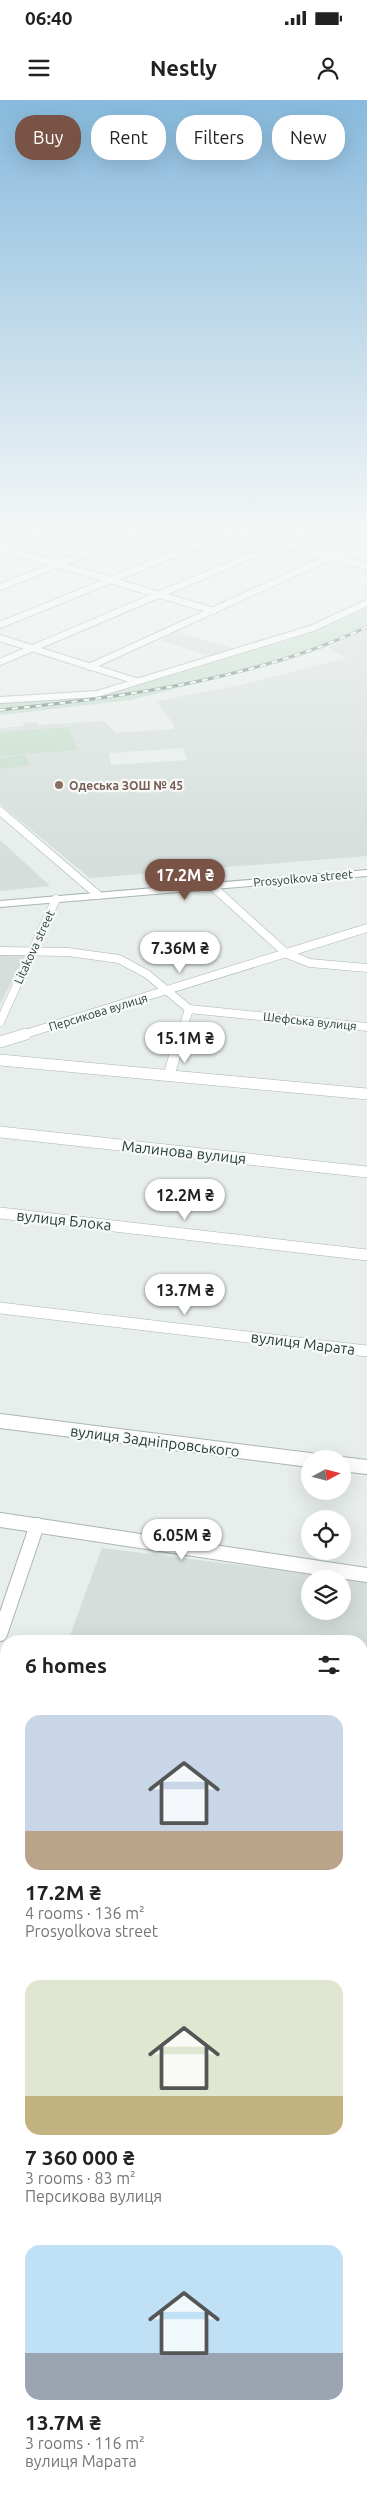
<!DOCTYPE html>
<html lang="en">
<head>
<meta charset="utf-8">
<style>
	:root { --surface:#fff; --page:#f2f2f2; --text:#222; --muted:#767676; --accent:#795345 }
	body { margin:0; font-family:Ubuntu,sans-serif; background:var(--page); color:var(--text); height:100vh; display:flex; flex-direction:column; font-size:19px; white-space:nowrap }
	* { box-sizing:border-box; margin:0 }
	p { font-size:16px; color:var(--muted) }
	.icon { flex:none; width:28px; height:28px; fill:none; stroke:currentColor; stroke-width:2; stroke-linecap:round; stroke-linejoin:round }
	.map { position:relative; flex:1; overflow:hidden }
	.sheet { position:absolute; left:0px; top:1535px; width:368px; height:866px; display:flex; flex-direction:column; background:var(--surface); border-radius:20px 20px 0 0; box-shadow:0 5px 20px #0002 }
	.sheet>* { flex:none }
	.hud { position:absolute; left:15px; top:15px; width:338px; height:45px; display:flex; gap:10px }
	.needle { width:32px; rotate:83deg }
	.tools { position:absolute; left:301px; top:1350px; display:grid; gap:10px }
	.tools a { display:grid; place-items:center; width:50px; height:50px; border-radius:50%; background:var(--surface); box-shadow:0 5px 20px #0002; font-size:25px }
	.price { position:absolute; translate:-50% -42px; padding:0 11px; border-radius:18px; background:#fff; color:#222; font-size:16px; line-height:32px; filter:drop-shadow(0 1px 2px #0008) }
	.price::after { content:''; position:absolute; left:50%; top:30px; width:15px; height:11px; margin-left:-8px; background:inherit; clip-path:polygon(0 0,100% 0,50% 100%) }
	.price.on { background:var(--accent); color:#fff }
	ul { padding:0; list-style:none }
	li { display:grid; align-content:center; gap:10px; height:265px; padding:0 25px }
	li span { display:grid; place-items:center; height:155px; border-radius:15px; color:#555 }
	li>.icon { margin-inline-start:auto }
	span .icon { width:90px; height:90px; fill:#fffc; stroke-width:1 }
	li b { font-size:21px }
	h2 { display:flex; justify-content:space-between; align-items:center; height:60px; padding:0 25px; font-size:21px }
	.pill { padding:0 18px; border-radius:20px; background:var(--surface); box-shadow:0 5px 20px #0002; font-size:18px; line-height:45px }
	.pill.on { background:var(--accent); color:#fff }
	.status { display:flex; justify-content:space-between; align-items:center; height:35px; padding:0 25px; background:var(--surface); direction:ltr }
	.status svg { height:14px; fill:currentColor }
	header { display:flex; justify-content:space-between; align-items:center; height:65px; padding:0 25px; background:var(--surface); font-size:22px; font-weight:600 }
	.map>svg:first-child { display:block }
	.built { fill:#d5deda; fill-rule:evenodd }
	.green { fill:#c2dcca }
	.lines { fill:none; stroke-linecap:round; stroke-linejoin:round }
	.minor-far4-casing { stroke:#aab6b2; stroke-width:8 }
	.minor-far3-casing { stroke:#aab6b2; stroke-width:9 }
	.minor-far2-casing { stroke:#aab6b2; stroke-width:12 }
	.minor-far1-casing { stroke:#aab6b2; stroke-width:16 }
	.minor-casing { stroke:#aab6b2; stroke-width:19 }
	.tertiary-casing { stroke:#aab6b2; stroke-width:2 }
	.minor-far4 { stroke:#fff; stroke-width:6 }
	.minor-far3 { stroke:#fff; stroke-width:8 }
	.minor-far2 { stroke:#fff; stroke-width:11 }
	.minor-far1 { stroke:#fff; stroke-width:14 }
	.minor { stroke:#fff; stroke-width:18 }
	.tertiary { fill:#fff; fill-rule:evenodd }
	.rail-far1-casing { stroke:#627974; stroke-width:3 }
	.rail-casing { stroke:#627974; stroke-width:8 }
	.rail-far1 { stroke:#f7faf9; stroke-width:2; stroke-dasharray:6; stroke-linecap:butt }
	.rail { stroke:#f7faf9; stroke-width:5.5; stroke-dasharray:18; stroke-linecap:butt }
	.education-dot { fill:#8d6e63; stroke:#f7faf9; stroke-width:2 }
	.labels { text-anchor:middle; dominant-baseline:central; stroke-width:4.5; stroke-linejoin:round; paint-order:stroke }
	.far-education-label { font-size:12px; font-weight:bold; fill:#785e54; stroke:#f7faf9; text-anchor:start }
	.far-street-label { font-size:12px; fill:#273e39; stroke:#f7faf9 }
	.street-label { font-size:15px; fill:#273e39; stroke:#f7faf9 }
</style>
</head>
<body>
<div class="status"><b>06:40</b><svg viewBox="0 0 49 12"><path d="M0 12V9h3v3zM5 12V6h3v6zM10 12V3h3v9zM15 12V0h3v12zM26 1h20v11H26zM47 4h2v5h-2z"/></svg></div>
<header><svg class="icon" aria-label="menu" viewBox="0 0 24 24"><path d="M4 6h16M4 12h16M4 18h16"/></svg>Nestly<svg class="icon" aria-label="person" viewBox="0 0 24 24"><circle cx="12" cy="8" r="4"/><path d="M4 21q1-7 8-7t8 7"/></svg></header>
<div class="map">
<svg width="367" height="2401" viewBox="0 0 367 2401">
	<rect width="100%" height="100%" fill="#e7eeeb"/>
	<g class="built">
		<polygon points="367,504 367,511 324,529 326,530 325,531 320,530 268,548 262,546"/>
		<path d="M367,527v229l-277,22 -90,-74v-76l23,-2v-3l14,-1 1,3 66,-4 12,12 58,-4 -2,-7 -16,-21 80,-15 110,-28 -18,-10zM183,648l4,12 -76,5 -2,-12z"/>
		<polygon points="177,532 235,549 210,557 161,540"/>
		<polygon points="0,740 50,786 0,791"/>
		<polygon points="0,855 25,855 0,905"/>
		<path d="M102,1448l265,33v126l-6,2v-68h-293zM310,1479h32v32h-32z"/>
		<polygon points="118,2395 195,2395 214,2401 114,2401"/>
	</g>
	<g class="green">
		<polygon points="367,511 367,527 325,548 284,562 131,600 0,615 0,601 98,594 262,546 268,548 320,530 325,531 323,529"/>
		<polygon points="69,627 77,650 0,656 0,632"/>
		<polygon points="25,655 30,665 0,669 0,658"/>
	</g>
	<g class="lines">
		<g class="minor-far4-casing">
			<g id="minor-far4">
				<polyline points="237,432 367,466"/>
				<polyline points="0,447 214,511"/>
				<polyline points="0,447 40,432"/>
				<polyline points="0,487 140,432"/>
				<polyline points="0,525 229,432"/>
				<polyline points="0,538 136,581"/>
				<polyline points="0,562 307,432"/>
				<polyline points="89,567 367,440"/>
				<polyline points="0,600 97,594 313,528 367,503"/>
			</g>
		</g>
		<g class="minor-far3-casing">
			<g id="minor-far3">
				<polyline points="0,711 98,795"/>
				<polyline points="212,786 287,854 310,863 367,868"/>
				<polyline points="0,851 68,852 119,859 147,874 189,909 367,927"/>
				<polyline points="0,922 56,799"/>
				<polyline points="22,935 367,828"/>
				<polyline points="181,935 189,909"/>
			</g>
		</g>
		<g class="minor-far2-casing">
			<g id="minor-far2">
				<polyline points="0,942 26,934"/>
				<polyline points="0,960 367,994"/>
				<polyline points="169,975 181,934"/>
				<polyline points="0,1032 367,1072"/>
				<polyline points="0,1113 367,1155"/>
				<polyline points="0,1208 367,1251"/>
			</g>
		</g>
		<g class="minor-far1-casing">
			<g id="minor-far1">
				<polyline points="0,1321 310,1360"/>
				<polyline points="342,1364 367,1367"/>
				<polyline points="0,1420 367,1475"/>
				<polyline points="0,1534 37,1425"/>
				<polyline points="0,1712 6,1711"/>
			</g>
		</g>
		<g class="minor-casing">
			<g id="minor">
				<polyline points="361,1848 367,1839"/>
				<polyline points="0,1902 6,1905"/>
				<polyline points="0,2090 6,2118"/>
				<polyline points="0,2203 6,2204"/>
				<polyline points="361,2343 364,2321"/>
				<polyline points="0,2384 6,2374"/>
				<polyline points="354,2401 355,2395"/>
			</g>
		</g>
		<g class="tertiary-casing">
			<polygon id="tertiary" points="367,770 367,776 0,807 0,801"/>
		</g>
		<use href="#minor-far4" class="minor-far4"/>
		<use href="#minor-far3" class="minor-far3"/>
		<use href="#minor-far2" class="minor-far2"/>
		<use href="#minor-far1" class="minor-far1"/>
		<use href="#minor" class="minor"/>
		<use href="#tertiary" class="tertiary"/>
		<g class="rail-far1-casing">
			<path id="rail-far1" d="M0,610c124,-13 253,-30 367,-83"/>
		</g>
		<g class="rail-casing">
			<g id="rail">
				<polyline points="361,1897 367,1889"/>
				<polyline points="361,1920 367,1911"/>
				<polyline points="27,2401 31,2395"/>
				<polyline points="47,2401 51,2395"/>
			</g>
		</g>
		<use href="#rail-far1" class="rail-far1"/>
		<use href="#rail" class="rail"/>
	</g>
	<linearGradient id="sky" x2="0" y2="1"><stop stop-color="#87badd"/><stop offset="0.56" stop-color="#f4f7f6"/><stop offset="1" stop-color="#f4f7f6" stop-opacity="0"/></linearGradient>
	<rect width="367" height="768" fill="url(#sky)"/>
	<circle class="education-dot" cx="59" cy="685" r="5"/>
	<g class="labels">
		<g class="far-education-label">
			<text x="69" y="685">Одеська ЗОШ № 45</text>
		</g>
		<g class="far-street-label">
			<text transform="translate(303 778) rotate(-5)">Prosyolkova street</text>
			<text transform="translate(34 847) rotate(-65)">Litakova street</text>
			<text transform="translate(98 912) rotate(-17)">Персикова вулиця</text>
			<text transform="translate(310 921) rotate(6)">Шефська вулиця</text>
		</g>
		<g class="street-label">
			<text transform="translate(184 1052) rotate(6)">Малинова вулиця</text>
			<text transform="translate(64 1120) rotate(6)">вулиця Блока</text>
			<text transform="translate(303 1243) rotate(7)">вулиця Марата</text>
			<text transform="translate(155 1341) rotate(7)">вулиця Задніпровського</text>
		</g>
	</g>
</svg>
<div class="tools">
<a><svg class="needle" viewBox="-14 -14 28 28"><path d="M0-13l5 13h-10z" fill="#e53935"/><path d="M0 13l5-13h-10z" fill="#767676"/></svg></a>
<a><svg class="icon" aria-label="locate" viewBox="0 0 24 24"><circle cx="12" cy="12" r="6"/><path d="M12 2v4M12 18v4M2 12h4M18 12h4"/></svg></a>
<a><svg class="icon" aria-label="layers" viewBox="0 0 24 24"><path d="M12 4l9 5-9 5-9-5zM3 14l9 5 9-5"/></svg></a>
</div>
<b class="price on" style="left:185px;top:801px">17.2M ₴</b>
<b class="price" style="left:180px;top:874px">7.36M ₴</b>
<b class="price" style="left:185px;top:964px">15.1M ₴</b>
<b class="price" style="left:185px;top:1121px">12.2M ₴</b>
<b class="price" style="left:185px;top:1216px">13.7M ₴</b>
<b class="price" style="left:182px;top:1461px">6.05M ₴</b>
<div class="hud">
<a class="pill on">Buy</a>
<a class="pill">Rent</a>
<a class="pill">Filters</a>
<a class="pill">New</a>
</div>
<section class="sheet">
<h2>6 homes<svg class="icon" aria-label="filters" viewBox="0 0 24 24"><path d="M4 7h16M4 17h16"/><circle cx="9" cy="7" r="2"/><circle cx="15" cy="17" r="2"/></svg></h2>
<ul>
<li><span style="background:linear-gradient(#c9d6e8 75%,#b9a48a 0)"><svg class="icon" aria-label="home" viewBox="0 0 24 24"><path d="M3 11l9-7 9 7M6 9v11h12V9"/></svg></span><div><b>17.2M ₴</b><p>4 rooms · 136 m²</p><p>Prosyolkova street</p></div></li>
<li><span style="background:linear-gradient(#dfe7d0 75%,#c2b280 0)"><svg class="icon" aria-label="home" viewBox="0 0 24 24"><path d="M3 11l9-7 9 7M6 9v11h12V9"/></svg></span><div><b>7 360 000 ₴</b><p>3 rooms · 83 m²</p><p>Персикова вулиця</p></div></li>
<li><span style="background:linear-gradient(#bfe0f5 70%,#9aa5b1 0)"><svg class="icon" aria-label="home" viewBox="0 0 24 24"><path d="M3 11l9-7 9 7M6 9v11h12V9"/></svg></span><div><b>13.7M ₴</b><p>3 rooms · 116 m²</p><p>вулиця Марата</p></div></li>
</ul>
</section>
</div>
</body>
</html>
